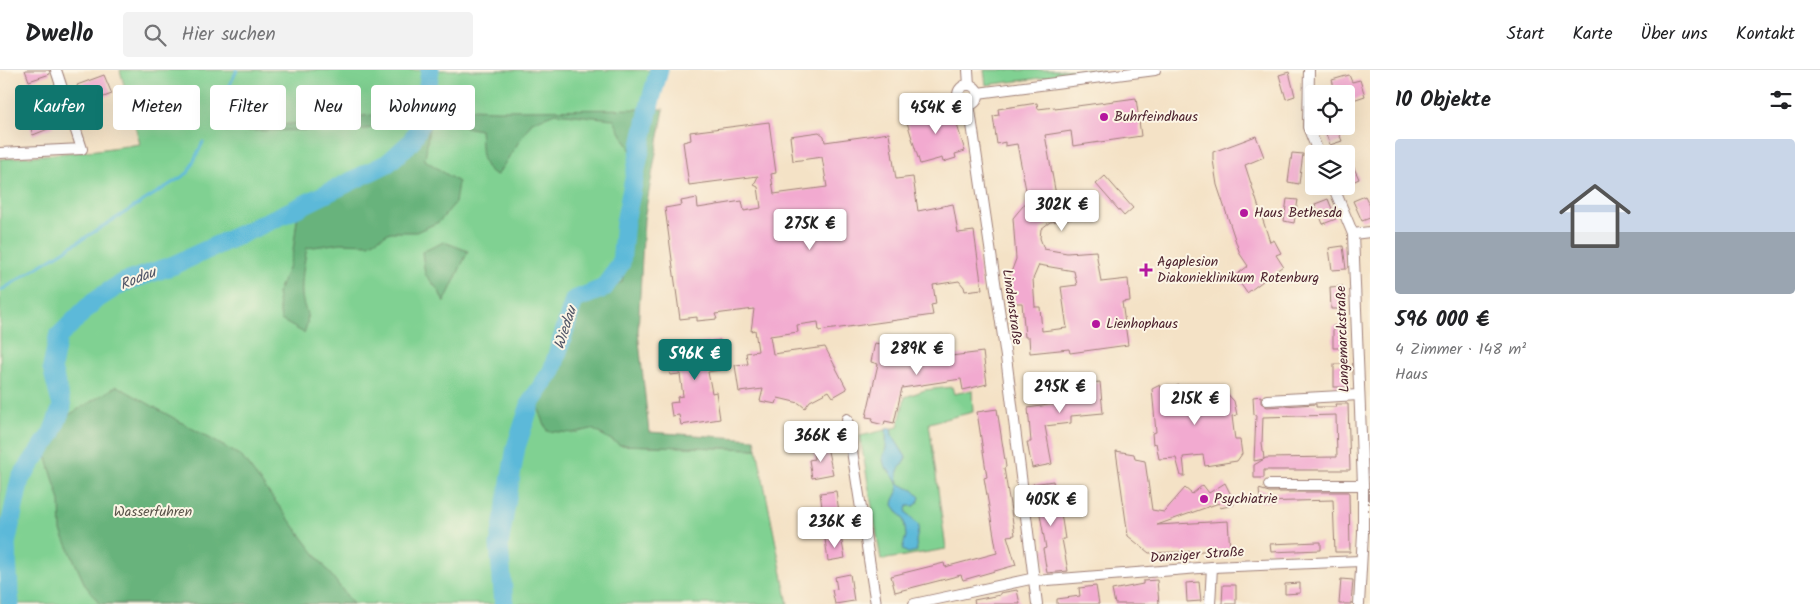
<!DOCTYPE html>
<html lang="de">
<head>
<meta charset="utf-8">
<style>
	:root { --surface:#fff; --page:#f2f2f2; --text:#202124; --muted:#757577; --line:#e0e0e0; --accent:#0f766e }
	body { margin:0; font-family:Kalam,sans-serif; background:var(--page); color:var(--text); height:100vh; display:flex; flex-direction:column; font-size:19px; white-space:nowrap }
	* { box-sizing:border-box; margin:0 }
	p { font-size:16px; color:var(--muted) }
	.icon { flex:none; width:28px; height:28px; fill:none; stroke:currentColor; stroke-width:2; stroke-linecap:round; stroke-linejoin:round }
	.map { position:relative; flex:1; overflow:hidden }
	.details { display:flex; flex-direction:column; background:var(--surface); width:450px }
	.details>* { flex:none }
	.banner { position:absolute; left:15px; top:15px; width:475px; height:45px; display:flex; gap:10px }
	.buttons { position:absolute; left:1305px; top:15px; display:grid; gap:10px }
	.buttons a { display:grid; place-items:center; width:50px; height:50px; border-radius:5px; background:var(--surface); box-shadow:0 5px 20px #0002; font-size:25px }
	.price { position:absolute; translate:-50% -42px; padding:0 11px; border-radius:5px; background:#fff; color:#222; font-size:16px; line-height:32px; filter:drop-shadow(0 1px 2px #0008) }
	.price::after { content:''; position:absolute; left:50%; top:30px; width:15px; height:11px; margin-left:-8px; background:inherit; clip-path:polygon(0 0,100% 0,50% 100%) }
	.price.active { background:var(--accent); color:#fff }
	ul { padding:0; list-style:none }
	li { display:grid; align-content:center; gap:10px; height:265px; padding:0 25px }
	li span { display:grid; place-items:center; height:155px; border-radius:5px; color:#555 }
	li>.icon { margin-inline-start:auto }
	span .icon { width:90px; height:90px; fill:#fffc; stroke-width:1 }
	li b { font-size:21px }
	h2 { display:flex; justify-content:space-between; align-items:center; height:60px; padding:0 25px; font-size:21px }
	.pill { padding:0 18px; border-radius:5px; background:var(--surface); box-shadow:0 5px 20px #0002; font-size:18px; line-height:45px }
	.pill.active { background:var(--accent); color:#fff }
	header { display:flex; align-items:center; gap:30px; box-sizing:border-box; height:70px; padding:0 25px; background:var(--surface); border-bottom:1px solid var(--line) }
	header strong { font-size:24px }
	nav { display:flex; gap:28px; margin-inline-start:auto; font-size:18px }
	.search { width:350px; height:45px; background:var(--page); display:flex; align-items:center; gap:12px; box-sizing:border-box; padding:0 18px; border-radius:5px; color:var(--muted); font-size:19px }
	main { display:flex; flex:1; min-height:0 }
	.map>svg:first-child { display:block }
	.green { fill:#80d192; stroke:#65785e }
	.forest { fill:#68b37c; stroke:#596954 }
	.water { fill:#5bb9d9; stroke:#526c82 }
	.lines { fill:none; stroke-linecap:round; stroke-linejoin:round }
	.stream { stroke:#5bb9d9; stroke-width:3 }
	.river { stroke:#5bb9d9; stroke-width:19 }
	.building { fill:#f2aad0; fill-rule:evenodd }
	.street-casing { stroke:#9f8078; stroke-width:12 }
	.street { stroke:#fff; stroke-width:10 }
	.poi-dot { fill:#b5179e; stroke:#fcf5e5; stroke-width:2 }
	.labels { text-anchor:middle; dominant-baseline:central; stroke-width:4; stroke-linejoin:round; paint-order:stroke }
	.poi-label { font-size:14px; fill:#4a1f2b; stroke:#fcf5e5; text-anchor:start }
	.street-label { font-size:14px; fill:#4a1f2b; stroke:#fcf5e5 }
	.park-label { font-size:14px; fill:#5a544a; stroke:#fcf5e5 }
	.water-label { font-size:15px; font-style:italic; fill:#505568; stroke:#fcf5e5 }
</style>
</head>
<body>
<header>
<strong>Dwello</strong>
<div class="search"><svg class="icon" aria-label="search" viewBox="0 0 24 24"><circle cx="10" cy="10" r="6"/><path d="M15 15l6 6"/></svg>Hier suchen</div>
<nav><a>Start</a><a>Karte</a><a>Über uns</a><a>Kontakt</a></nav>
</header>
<main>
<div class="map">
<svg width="1370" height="534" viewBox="0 0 1370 534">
	<rect width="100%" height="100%" fill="#fcf5e5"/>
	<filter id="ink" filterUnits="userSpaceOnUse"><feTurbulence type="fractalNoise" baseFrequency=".02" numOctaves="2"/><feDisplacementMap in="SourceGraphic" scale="10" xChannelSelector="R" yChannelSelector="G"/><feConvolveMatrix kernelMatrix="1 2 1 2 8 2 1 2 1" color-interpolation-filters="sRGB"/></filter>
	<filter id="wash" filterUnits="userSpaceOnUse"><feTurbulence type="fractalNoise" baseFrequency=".0096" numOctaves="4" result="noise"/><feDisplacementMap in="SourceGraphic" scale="20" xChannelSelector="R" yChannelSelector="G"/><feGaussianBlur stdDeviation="1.12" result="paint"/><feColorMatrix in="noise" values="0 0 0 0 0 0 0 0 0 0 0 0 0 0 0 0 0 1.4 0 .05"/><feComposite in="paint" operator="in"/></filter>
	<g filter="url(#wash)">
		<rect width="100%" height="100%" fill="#f4e2c6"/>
		<g class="green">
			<polygon points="120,0 666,0 654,44 622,212 620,375 757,379 788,534 0,534 0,89 97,80 140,74"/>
			<polygon points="984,0 1104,0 986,15"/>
			<polygon points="952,317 954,324 972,320 973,342 929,353 946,479 881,490 860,366 898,357 905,327 925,320"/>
		</g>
		<g class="forest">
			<path d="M436,38l62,2 166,-1 -20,110 -6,113 11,100 106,7 2,10 -137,-4 -28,-16 -20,4 -25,-2 -9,-24 28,-55 12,-48 44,-22 5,-27h-11l15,-104 -18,-32 -58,-6 -23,9 -35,53c-19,-7 -15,-28 -17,-45l-50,-10 -5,40 33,22 -3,21 -16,19 -23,10h-26l-21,12 -28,-1 -34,5c-3,15 -6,32 -5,47 2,19 10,18 2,38l-23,-13 -4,-27 12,-27 4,-15 5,-39 94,-46 23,-23 15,-23 -72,10 -133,1z"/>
			<polygon points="444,172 468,181 444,233 439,221 425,204 422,182"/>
			<polygon points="117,316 241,386 353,534 100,534 85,515 61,461 60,431 45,382 67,346"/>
		</g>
		<path class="water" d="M891,358l1,7 14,22c-4,13 -12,10 -7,27l14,6 7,7 -2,6 -4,3h-6l-2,3 1,4 12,13 -3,15 1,10 -9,2 -6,-3 4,-14 -2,-16 -11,-15c0,-6 4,-9 5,-14 2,-13 -15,-22 -15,-31 -1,-2 1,-6 2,-8 2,-7 1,-15 1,-23z"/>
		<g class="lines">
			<g class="stream">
				<polyline points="215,46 237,0"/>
				<polyline points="0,221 188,103 203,72"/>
			</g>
			<g class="river">
				<polyline points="10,534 6,474 20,409 52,363 62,337 52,298 58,267 94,231 122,213 174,195 291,141 388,93 411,72 423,50 430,0"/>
				<polyline points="504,534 499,475 516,377 531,332 552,301 574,230 604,218 621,193 625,152 650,33 659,0"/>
			</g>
		</g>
		<g id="blocks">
			<g class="building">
				<polygon points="25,0 49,0 50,4 29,11"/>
				<polygon points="1289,2 1295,26 1286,29 1279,5"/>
				<polygon points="104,5 112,24 84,34 77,15"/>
				<polygon points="1349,5 1352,12 1360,10 1365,26 1350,31 1348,24 1336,24 1332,10"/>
				<polygon points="43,28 44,33 57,28 61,41 49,45 53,57 33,65 23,35"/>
				<path d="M1136,28l5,38 -68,10 -2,-15 -26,4 11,60 19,-3 2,26 -27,4 -9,7 -1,9 4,11 23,4 29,-2 5,31 27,-3 2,22 -8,1 6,43 -58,8 -1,-4 -39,4 -1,-16h-4l-3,-34h-10l-2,-28 6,-16 -3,-41 15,-18 -11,-56 -12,2v-4l-8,2 -4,-28 6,-1 -1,-6 39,-6 1,6 17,-2v2zM1039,195l35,6 3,14 -16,2 6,41 -25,3 -2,-24h-5l-2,-28z"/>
				<polygon points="951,35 965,81 955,84 956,88 943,92 942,88 920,94 906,49"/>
				<polygon points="769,52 776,103 771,104 774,124 827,117 822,87 793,91 790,66 819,62 824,66 825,72 889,63 896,109 913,107 918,141 953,134 958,163 974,161 982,219 965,221 964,217 959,211 933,215 936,234 931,235 933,245 819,261 818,252 797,255 798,262 770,266 773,284 825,277 847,319 833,327 829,321 810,331 805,338 799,333 778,328 776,334 760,331 763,319 739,322 735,295 748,294 746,283 758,281 755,260 751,261 754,239 715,244 717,249 697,251 697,247 680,249 665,138 682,135 681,131 697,128 698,138 742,131 744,141 761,138 758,117 754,115 758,106 689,115 683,72 691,70 690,62"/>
				<polygon points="1323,56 1336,56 1342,71 1330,75"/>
				<polygon points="1256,66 1264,87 1245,95 1270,172 1274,170 1281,183 1276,185 1283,196 1247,223 1235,206 1248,196 1240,184 1217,115 1213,90 1213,82"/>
				<polygon points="1346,80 1359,109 1346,115"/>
				<polygon points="1292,83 1303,84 1299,114 1288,112"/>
				<polygon points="1105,106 1133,138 1124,146 1096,114"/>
				<polygon points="1365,126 1370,136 1370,148 1362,151 1353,131"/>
				<polygon points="1287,129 1298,130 1294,153 1284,151"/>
				<polygon points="1328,129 1336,149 1323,154 1315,134"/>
				<polygon points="1343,176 1346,199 1332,200 1329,178"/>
				<polygon points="1343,216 1345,239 1331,239 1330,217"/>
				<polygon points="1345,255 1346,278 1333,278 1333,256"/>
				<polygon points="720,270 723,287 718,287 720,300 708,302 712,323 716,322 720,349 681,355 679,345 672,346 670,333 678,332 677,327 683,326 680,304 670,305 665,279"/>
				<polygon points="875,273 906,280 904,288 951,282 951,286 983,282 987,314 963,320 961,309 902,318 894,353 885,351 884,355 872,352 873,348 866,347 878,294 871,292"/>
				<rect x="1334" y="294" width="13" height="23"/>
				<polygon points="1067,309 1068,315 1100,312 1103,343 1071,346 1071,353 1045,356 1052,394 1032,398 1027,372 1031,372 1028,338 1074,331 1036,323 1037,312 1052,316 1052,310"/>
				<polygon points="1160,315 1163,322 1179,315 1183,321 1201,321 1208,317 1221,317 1234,331 1237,345 1232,346 1235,370 1240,370 1242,384 1237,391 1205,396 1203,385 1183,387 1185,406 1181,406 1176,388 1159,389 1156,373 1153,374 1152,363 1156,362 1152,319"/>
				<polygon points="1261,326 1261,333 1267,337 1316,334 1316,337 1336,337 1335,334 1348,334 1350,400 1264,400 1264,408 1254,408 1254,395 1266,388 1337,387 1336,345 1263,347 1262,373 1264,389 1254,391 1256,345 1254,345 1253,327"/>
				<polygon points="997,339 1006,397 1004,398 1015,465 1007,466 1016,495 963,510 961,505 895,522 891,506 944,493 945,497 997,483 984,408 987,407 977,342"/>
				<polygon points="827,377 833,404 812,408 809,390 814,389 813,379"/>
				<polygon points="1116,381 1134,384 1135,389 1145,391 1152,440 1164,442 1185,418 1192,424 1203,415 1209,423 1225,413 1231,425 1234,435 1220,438 1219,433 1157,455 1228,451 1230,480 1149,483 1128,466"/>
				<polygon points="1053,411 1058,444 1061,443 1065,469 1062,469 1068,501 1047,503 1043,479 1046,478 1039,439 1037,440 1033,414"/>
				<polygon points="1259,419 1269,422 1349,422 1350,482 1335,482 1333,430 1260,432"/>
				<polygon points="836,421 839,442 823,444 820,423"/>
				<polygon points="841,467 845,488 828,491 825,469"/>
				<polygon points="1318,472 1321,472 1321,480 1271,482 1270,474"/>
				<polygon points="850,504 854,531 835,534 832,520 837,519 835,507"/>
				<polygon points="1341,509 1353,510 1351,534 1339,534"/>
				<polygon points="1157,510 1159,534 1115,534 1112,520 1143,514 1143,511"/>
				<polygon points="1199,512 1201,531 1187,532 1186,513"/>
				<polygon points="1300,513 1300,523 1285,524 1285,514"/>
				<polygon points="1223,515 1236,515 1236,534 1222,534"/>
				<polygon points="1096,516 1099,534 1057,534 1057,529 1080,526 1079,518"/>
				<polygon points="1017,520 1020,534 975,534 974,530 1000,525 1000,523"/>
			</g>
		</g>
	</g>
	<g filter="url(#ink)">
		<use href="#blocks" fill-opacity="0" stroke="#9f8078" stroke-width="1"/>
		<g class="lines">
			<g class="street-casing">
				<g id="street">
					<polyline points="968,0 969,15"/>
					<polyline points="1309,0 1308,57 1319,84"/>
					<circle cx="968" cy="25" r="10"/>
					<polyline points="978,23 1155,0"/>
					<polyline points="969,34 1006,287 1037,534"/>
					<polyline points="0,83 82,79 56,0"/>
					<polyline points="1333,116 1353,164 1363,415 1363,464 1359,534"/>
					<polyline points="1353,164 1370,162"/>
					<polyline points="1267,330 1359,325"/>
					<polyline points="847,349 876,534"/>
					<polyline points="1269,415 1363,415"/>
					<polyline points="1035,511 1212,497 1361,491"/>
					<polyline points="914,534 1035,508"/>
					<polyline points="1210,534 1212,497"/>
				</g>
			</g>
			<use href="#street" class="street"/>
		</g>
	</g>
	<g class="poi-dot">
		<circle cx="1104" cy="47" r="5"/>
		<circle cx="1244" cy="143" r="5"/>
		<path d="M1143.5 192.5h5v5h5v5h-5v5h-5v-5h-5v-5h5z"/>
		<circle cx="1096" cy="254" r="5"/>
		<circle cx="1204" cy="429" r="5"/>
	</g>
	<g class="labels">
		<g class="poi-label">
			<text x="1114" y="47">Buhrfeindhaus</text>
			<text x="1254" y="143">Haus Bethesda</text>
			<text x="1157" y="192">Agaplesion<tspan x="1157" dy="16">Diakonieklinikum Rotenburg</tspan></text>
			<text x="1106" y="254">Lienhophaus</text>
			<text x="1214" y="429">Psychiatrie</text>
		</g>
		<g class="street-label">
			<text transform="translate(1012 237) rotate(82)">Lindenstraße</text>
			<text transform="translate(1343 269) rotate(-92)">Langemarckstraße</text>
			<text transform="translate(1197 485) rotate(-4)">Danziger Straße</text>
		</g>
		<g class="park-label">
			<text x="153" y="442">Wasserfuhren</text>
		</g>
		<g class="water-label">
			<text transform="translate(138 209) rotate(-22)">Rodau</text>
			<text transform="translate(566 258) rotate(-72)">Wiedau</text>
		</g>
	</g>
</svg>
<div class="buttons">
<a><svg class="icon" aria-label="locate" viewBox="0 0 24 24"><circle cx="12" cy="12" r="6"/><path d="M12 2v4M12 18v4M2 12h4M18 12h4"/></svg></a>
<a><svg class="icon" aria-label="layers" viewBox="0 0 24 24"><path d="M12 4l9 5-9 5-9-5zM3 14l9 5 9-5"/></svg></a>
</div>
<b class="price" style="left:936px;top:65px">454K €</b>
<b class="price" style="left:1062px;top:162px">302K €</b>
<b class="price" style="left:810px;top:181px">275K €</b>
<b class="price" style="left:917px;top:306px">289K €</b>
<b class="price active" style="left:695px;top:311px">596K €</b>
<b class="price" style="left:1060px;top:344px">295K €</b>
<b class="price" style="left:1195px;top:356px">215K €</b>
<b class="price" style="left:821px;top:393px">366K €</b>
<b class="price" style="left:1051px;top:457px">405K €</b>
<b class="price" style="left:835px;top:479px">236K €</b>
<div class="banner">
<a class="pill active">Kaufen</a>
<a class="pill">Mieten</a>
<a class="pill">Filter</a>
<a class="pill">Neu</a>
<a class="pill">Wohnung</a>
</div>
</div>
<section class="details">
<h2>10 Objekte<svg class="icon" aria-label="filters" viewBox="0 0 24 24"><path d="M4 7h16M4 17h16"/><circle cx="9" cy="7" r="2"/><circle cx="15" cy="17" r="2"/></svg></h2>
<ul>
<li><span style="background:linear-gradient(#c9d6e8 60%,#9aa5b1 0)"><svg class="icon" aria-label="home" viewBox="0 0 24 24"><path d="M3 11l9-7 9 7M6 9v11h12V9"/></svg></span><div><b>596 000 €</b><p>4 Zimmer · 148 m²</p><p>Haus</p></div></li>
</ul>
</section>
</main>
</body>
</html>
